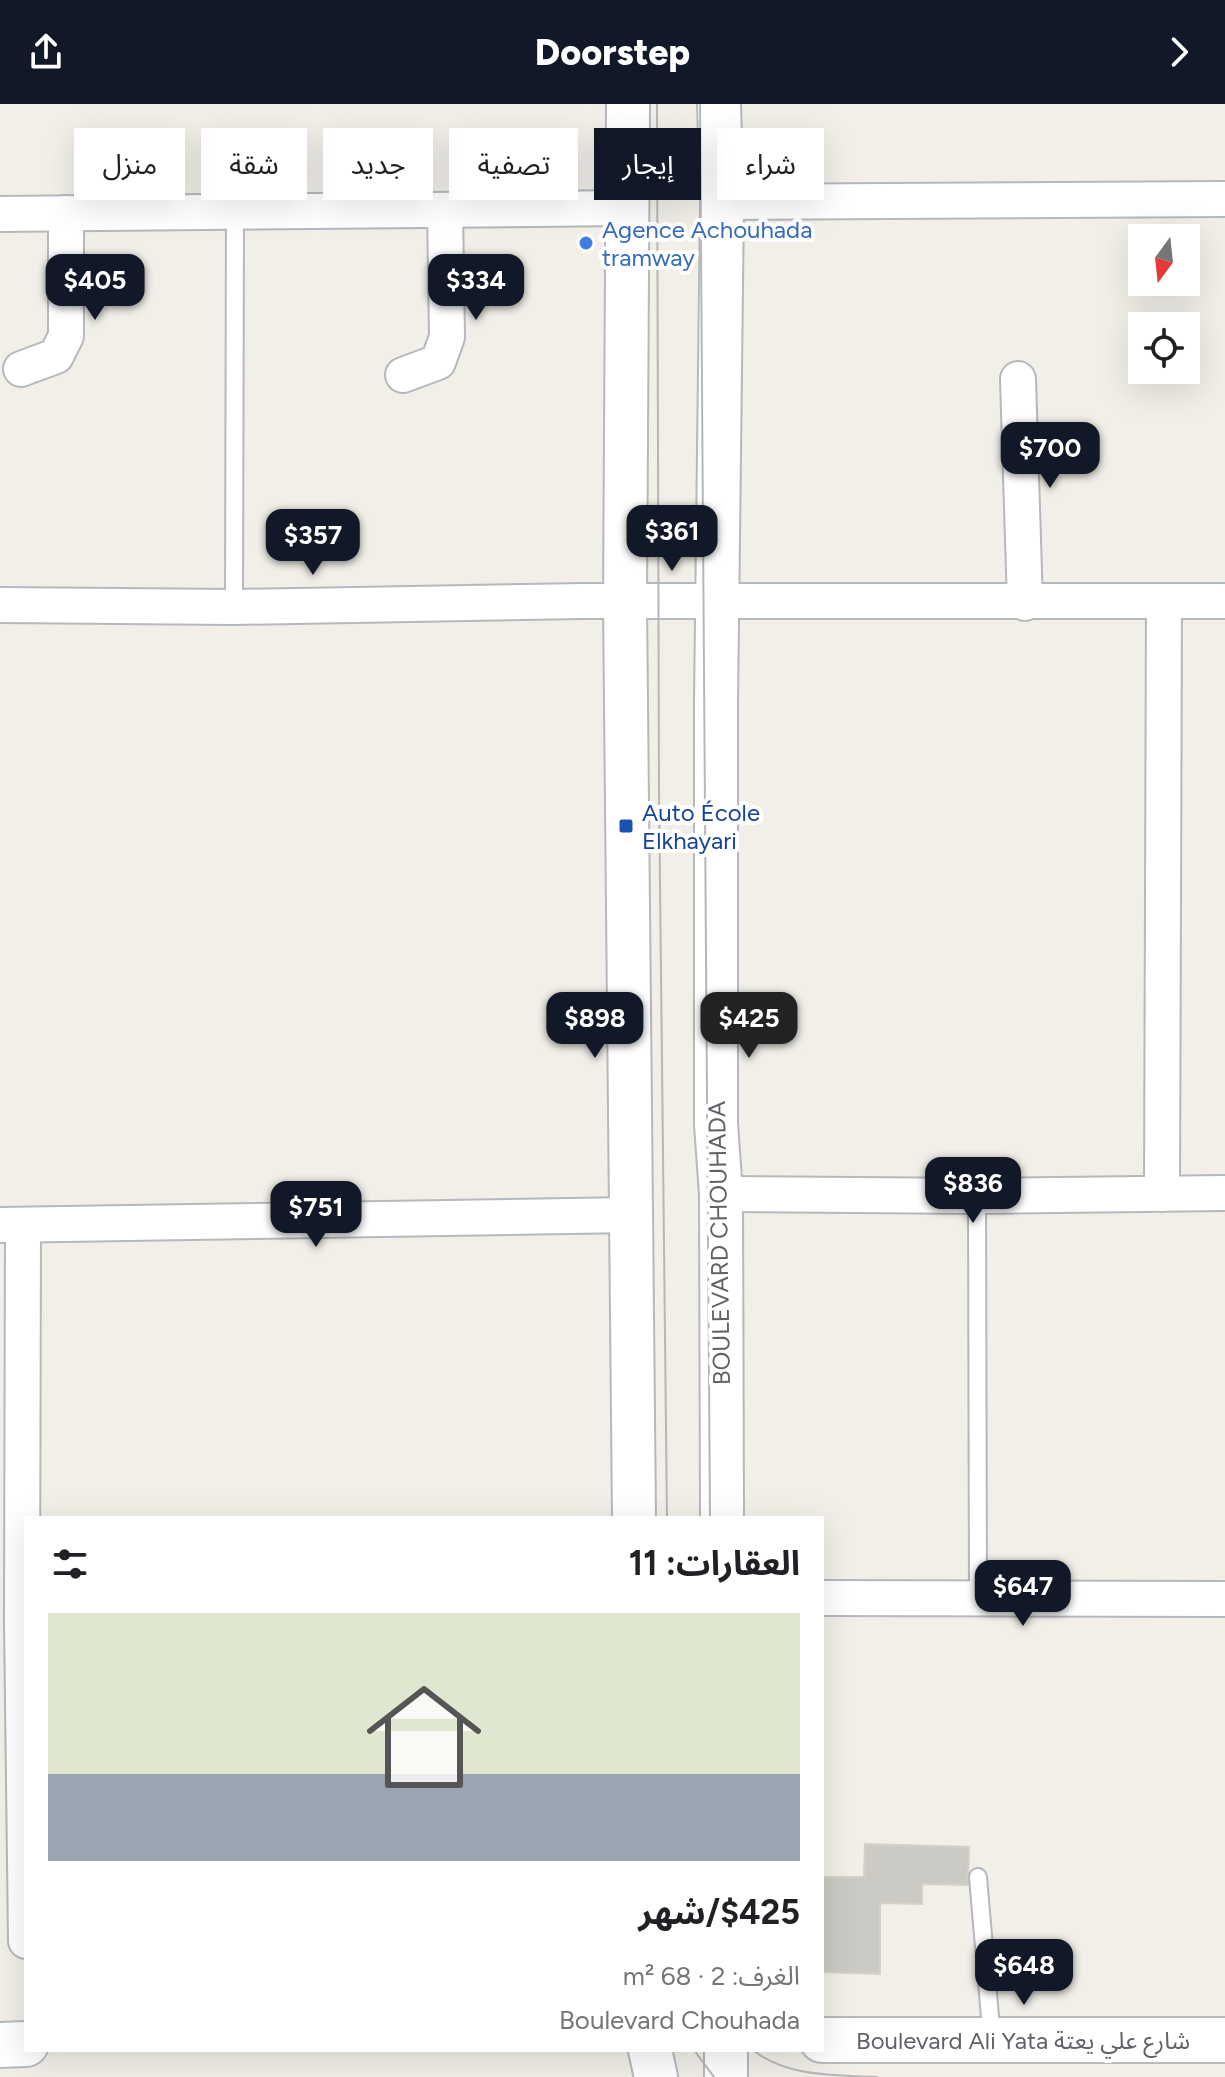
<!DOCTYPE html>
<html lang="ar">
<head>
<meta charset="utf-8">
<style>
	:root { --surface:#fff; --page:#f2f2f2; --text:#202124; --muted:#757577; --accent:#111827 }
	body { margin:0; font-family:Figtree,"Noto Sans Arabic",sans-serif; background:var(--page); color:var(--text); direction:rtl; height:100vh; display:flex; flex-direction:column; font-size:30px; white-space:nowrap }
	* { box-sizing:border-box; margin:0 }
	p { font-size:26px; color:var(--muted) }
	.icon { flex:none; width:44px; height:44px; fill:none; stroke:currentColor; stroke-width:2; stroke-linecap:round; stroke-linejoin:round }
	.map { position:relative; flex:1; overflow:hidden; direction:ltr }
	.drawer { position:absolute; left:24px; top:1412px; width:800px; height:536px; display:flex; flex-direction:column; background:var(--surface); border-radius:0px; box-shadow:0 8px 32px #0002; direction:rtl }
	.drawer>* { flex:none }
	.hud { position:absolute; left:24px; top:24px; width:800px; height:72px; direction:rtl; display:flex; gap:16px }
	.needle { width:52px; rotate:195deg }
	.buttons { position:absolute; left:1128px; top:120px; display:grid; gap:16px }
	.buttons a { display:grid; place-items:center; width:72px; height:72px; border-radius:0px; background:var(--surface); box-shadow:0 8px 32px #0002; font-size:40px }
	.price { position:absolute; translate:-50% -68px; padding:0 18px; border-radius:16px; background:var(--accent); color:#fff; font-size:26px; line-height:52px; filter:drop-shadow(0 2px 4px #0008) }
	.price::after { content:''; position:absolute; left:50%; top:48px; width:24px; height:18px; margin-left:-12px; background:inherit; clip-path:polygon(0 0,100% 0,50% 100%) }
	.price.on { background:#222; color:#fff }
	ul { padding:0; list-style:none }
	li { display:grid; align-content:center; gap:16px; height:424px; padding:0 24px }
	li span { display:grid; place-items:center; height:248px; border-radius:0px; color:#555 }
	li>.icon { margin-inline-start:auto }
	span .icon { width:144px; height:144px; fill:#fffc; stroke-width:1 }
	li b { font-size:34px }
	h2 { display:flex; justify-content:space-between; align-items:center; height:96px; padding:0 24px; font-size:34px }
	.chip { padding:0 28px; border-radius:0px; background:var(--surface); box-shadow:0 8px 32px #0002; font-size:28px; line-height:72px }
	.chip.on { background:var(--accent); color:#fff }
	header { display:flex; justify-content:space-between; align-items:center; height:104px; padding:0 24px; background:var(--accent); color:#fff; font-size:36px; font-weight:800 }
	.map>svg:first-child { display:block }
	.building { fill:#cccac5; stroke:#d6d1c6; stroke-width:2 }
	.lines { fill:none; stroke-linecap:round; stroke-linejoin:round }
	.service-casing { stroke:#b5b8bc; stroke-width:20 }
	.minor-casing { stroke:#b5b8bc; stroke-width:38 }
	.tertiary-casing { stroke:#b5b8bc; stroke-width:46 }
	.secondary-casing { stroke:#b6babf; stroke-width:48 }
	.service { stroke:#fff; stroke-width:16 }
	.minor { stroke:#fff; stroke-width:34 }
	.tertiary { stroke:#fff; stroke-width:42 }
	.secondary { stroke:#fff; stroke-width:44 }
	.tram { stroke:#b6b7b8; stroke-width:2 }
	.shop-dot { fill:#3f7fe0; stroke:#fff; stroke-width:3 }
	.transit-dot { fill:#1a4fb4; stroke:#fff; stroke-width:3 }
	.labels { text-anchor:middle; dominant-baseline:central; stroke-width:8; stroke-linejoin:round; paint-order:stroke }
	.shop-label { font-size:24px; fill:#366cbe; stroke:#fff; text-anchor:start }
	.transit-label { font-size:24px; fill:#164399; stroke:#fff; text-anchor:start }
	.street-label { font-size:24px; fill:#5f6368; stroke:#fff }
</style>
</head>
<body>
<header><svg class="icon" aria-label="forward" viewBox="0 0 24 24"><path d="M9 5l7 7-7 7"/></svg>Doorstep<svg class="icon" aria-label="share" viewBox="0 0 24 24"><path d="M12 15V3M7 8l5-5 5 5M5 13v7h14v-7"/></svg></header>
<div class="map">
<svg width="1225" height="1973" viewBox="0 0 1225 1973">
	<rect width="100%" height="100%" fill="#f1efe8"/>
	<polygon class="building" points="865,1740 969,1743 968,1781 922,1780 922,1800 880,1799 880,1870 822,1868 822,1773 864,1773"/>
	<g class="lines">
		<g class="service-casing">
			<g id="service">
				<polyline points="234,503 235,109"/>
				<polyline points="977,1092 978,1495"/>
				<polyline points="978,1773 992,1936"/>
			</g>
		</g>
		<g class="minor-casing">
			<g id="minor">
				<polyline points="722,98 1225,95"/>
				<polyline points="0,110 628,104"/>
				<polyline points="21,265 56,252 66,232 66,109"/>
				<polyline points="403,271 438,258 447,233 445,106"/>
				<polyline points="1018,275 1025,499"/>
				<polyline points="0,501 234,503 583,497 1225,497"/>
				<polyline points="721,1090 977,1092 1225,1089"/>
				<polyline points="1162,1090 1164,499"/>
				<polyline points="0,1121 631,1111"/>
				<polyline points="23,1121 22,1516 26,1837"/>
				<polyline points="822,1494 1225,1495"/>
			</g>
		</g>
		<g class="tertiary-casing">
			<g id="tertiary">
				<polyline points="628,0 625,498 634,1414"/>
				<polyline points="719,0 722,98 716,600 716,1020 721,1090 722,1414"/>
				<polyline points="650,1946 656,1973"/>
				<polyline points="726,1973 726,1946"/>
			</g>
		</g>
		<g class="secondary-casing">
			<g id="secondary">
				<polyline points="822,1936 1225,1936"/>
				<polyline points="0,1941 26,1940"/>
			</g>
		</g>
		<use href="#service" class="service"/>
		<use href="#minor" class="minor"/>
		<use href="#tertiary" class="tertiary"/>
		<use href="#secondary" class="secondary"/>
		<g class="tram">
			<polyline points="657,0 659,687 667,1414"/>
			<polyline points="700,0 710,1414"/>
			<polyline points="694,1946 714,1973"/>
			<path d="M753,1946c33,27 81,25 124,27"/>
		</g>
	</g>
	<circle class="shop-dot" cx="586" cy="139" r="8"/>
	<rect class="transit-dot" x="618" y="714" width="16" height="16" rx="4"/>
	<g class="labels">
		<g class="shop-label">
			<text x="602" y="125">Agence Achouhada<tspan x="602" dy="28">tramway</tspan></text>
		</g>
		<g class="transit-label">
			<text x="642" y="708">Auto École<tspan x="642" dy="28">Elkhayari</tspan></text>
		</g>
		<g class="street-label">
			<text transform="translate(719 1139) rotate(-91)">BOULEVARD CHOUHADA</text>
			<text x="1023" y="1936">Boulevard Ali Yata شارع علي يعتة</text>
		</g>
	</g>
</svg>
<div class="buttons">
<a><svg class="needle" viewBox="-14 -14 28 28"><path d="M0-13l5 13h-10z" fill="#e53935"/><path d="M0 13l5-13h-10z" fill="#757577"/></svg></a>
<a><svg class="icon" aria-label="locate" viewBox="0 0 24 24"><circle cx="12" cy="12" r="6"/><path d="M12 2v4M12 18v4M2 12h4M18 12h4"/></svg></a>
</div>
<b class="price" style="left:95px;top:218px">$405</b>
<b class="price" style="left:476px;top:218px">$334</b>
<b class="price" style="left:1050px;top:386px">$700</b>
<b class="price" style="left:672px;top:469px">$361</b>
<b class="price" style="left:313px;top:473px">$357</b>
<b class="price" style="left:595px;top:956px">$898</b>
<b class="price on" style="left:749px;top:956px">$425</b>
<b class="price" style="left:973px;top:1121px">$836</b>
<b class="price" style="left:316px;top:1145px">$751</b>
<b class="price" style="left:1023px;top:1524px">$647</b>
<b class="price" style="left:1024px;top:1903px">$648</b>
<div class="hud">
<a class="chip">شراء</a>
<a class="chip on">إيجار</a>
<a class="chip">تصفية</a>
<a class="chip">جديد</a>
<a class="chip">شقة</a>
<a class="chip">منزل</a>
</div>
<section class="drawer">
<h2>العقارات: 11<svg class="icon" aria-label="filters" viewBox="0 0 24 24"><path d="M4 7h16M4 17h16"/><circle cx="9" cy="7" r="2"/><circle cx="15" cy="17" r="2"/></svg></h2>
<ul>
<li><span style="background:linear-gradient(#dfe7d0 65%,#9aa5b1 0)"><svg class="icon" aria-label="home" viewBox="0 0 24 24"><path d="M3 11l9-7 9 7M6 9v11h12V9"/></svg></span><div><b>$425/شهر</b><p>الغرف: 2 · 68 m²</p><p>Boulevard Chouhada</p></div></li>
</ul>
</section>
</div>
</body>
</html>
